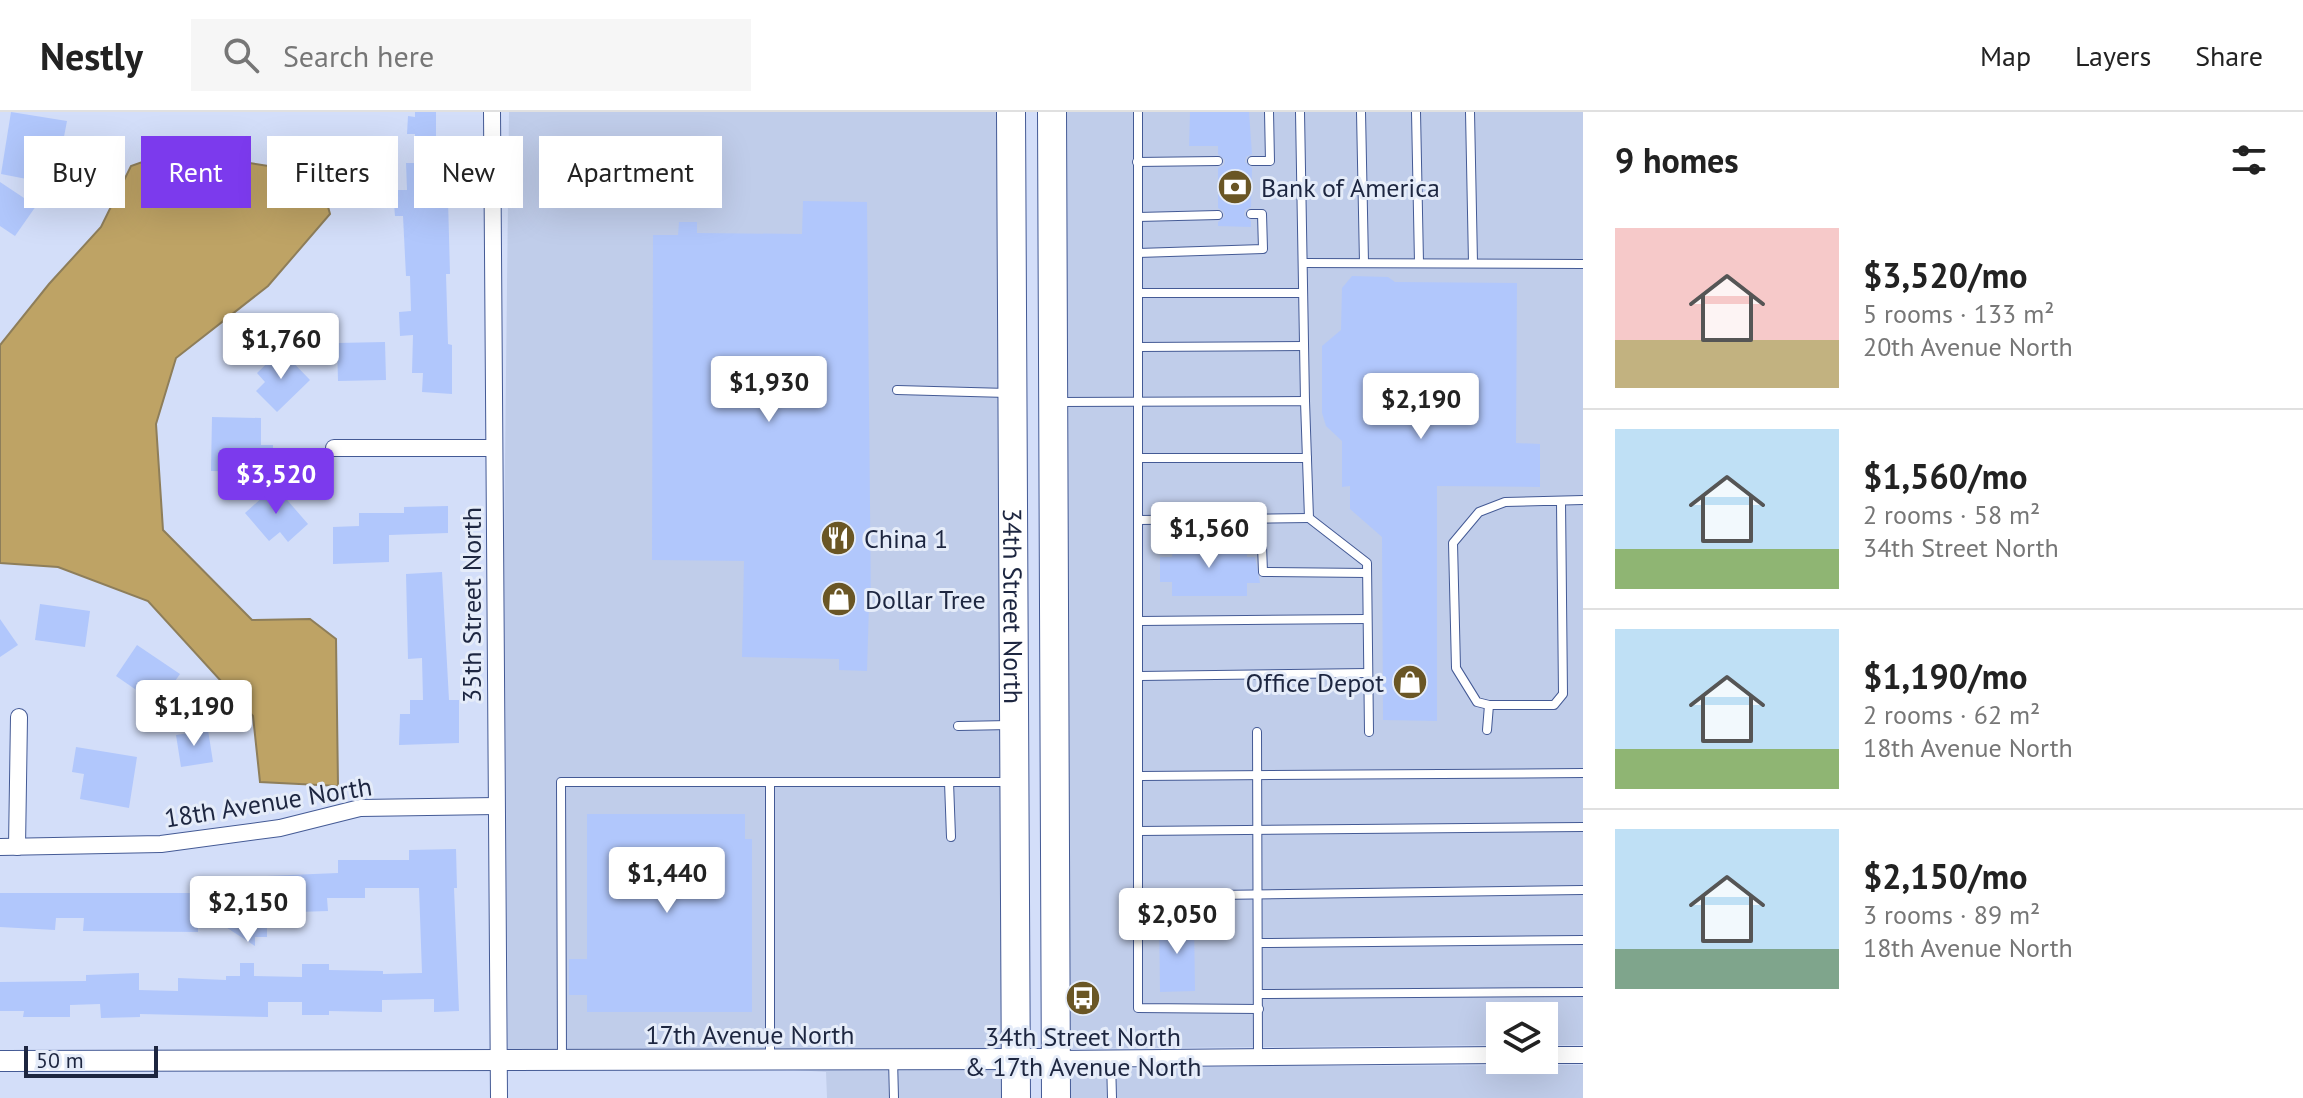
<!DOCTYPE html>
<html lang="en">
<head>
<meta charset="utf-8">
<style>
	:root { --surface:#fff; --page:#f6f6f6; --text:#222; --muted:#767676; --line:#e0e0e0; --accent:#7c3aed }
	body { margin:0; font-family:"PT Sans",sans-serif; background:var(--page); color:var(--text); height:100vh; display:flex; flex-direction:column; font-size:30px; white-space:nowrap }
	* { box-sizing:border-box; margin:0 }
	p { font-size:26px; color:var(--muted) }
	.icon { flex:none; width:44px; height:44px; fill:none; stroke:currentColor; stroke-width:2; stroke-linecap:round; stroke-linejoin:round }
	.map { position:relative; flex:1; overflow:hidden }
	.details { display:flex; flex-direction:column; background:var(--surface); width:720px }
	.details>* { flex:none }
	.top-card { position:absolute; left:24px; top:24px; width:760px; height:72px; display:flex; gap:16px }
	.tools { position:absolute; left:1486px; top:890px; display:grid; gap:16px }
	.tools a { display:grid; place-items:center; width:72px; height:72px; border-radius:0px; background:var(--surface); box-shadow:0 8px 32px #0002; font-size:40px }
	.scale { position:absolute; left:24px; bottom:20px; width:134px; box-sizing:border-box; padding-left:8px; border:4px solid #1d2640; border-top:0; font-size:22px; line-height:28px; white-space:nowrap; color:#1d2640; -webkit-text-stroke:6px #e5ecf9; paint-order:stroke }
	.price { position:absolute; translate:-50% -68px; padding:0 18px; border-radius:8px; background:#fff; color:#222; font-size:26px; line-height:52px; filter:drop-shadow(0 2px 4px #0008) }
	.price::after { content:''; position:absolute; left:50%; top:48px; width:24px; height:18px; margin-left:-12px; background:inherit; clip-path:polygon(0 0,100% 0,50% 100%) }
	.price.current { background:var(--accent); color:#fff }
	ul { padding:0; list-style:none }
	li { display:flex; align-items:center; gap:24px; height:200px; padding:0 32px }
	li+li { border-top:2px solid var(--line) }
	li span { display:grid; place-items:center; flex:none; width:224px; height:160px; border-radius:0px; color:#555 }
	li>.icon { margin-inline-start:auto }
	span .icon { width:96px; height:96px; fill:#fffc; stroke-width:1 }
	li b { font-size:34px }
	h2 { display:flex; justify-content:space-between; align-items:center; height:96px; padding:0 32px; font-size:34px }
	.tag { padding:0 28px; border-radius:0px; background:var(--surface); box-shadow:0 8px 32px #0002; font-size:28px; line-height:72px }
	.tag.current { background:var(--accent); color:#fff }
	header { display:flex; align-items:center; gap:48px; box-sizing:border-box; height:112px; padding:0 40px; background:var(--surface); border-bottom:2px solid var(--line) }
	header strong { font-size:38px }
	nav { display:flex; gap:44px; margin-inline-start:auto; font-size:28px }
	.search { width:560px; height:72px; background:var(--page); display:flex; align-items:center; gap:20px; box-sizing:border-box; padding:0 28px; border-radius:0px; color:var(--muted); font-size:30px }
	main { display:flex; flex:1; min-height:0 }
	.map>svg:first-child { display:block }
	.built { fill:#c0cdea }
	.water { fill:#bea365; stroke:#8e7e5a; stroke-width:2 }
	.building { fill:#b1c7fc }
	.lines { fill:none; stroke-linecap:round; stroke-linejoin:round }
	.service-casing { stroke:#445a95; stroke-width:10 }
	.minor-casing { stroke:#445a95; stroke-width:18 }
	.tertiary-casing { stroke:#445a95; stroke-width:22 }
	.trunk-casing { stroke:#445a95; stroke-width:30 }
	.service { stroke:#fff; stroke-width:8 }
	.minor { stroke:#fff; stroke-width:16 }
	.tertiary { stroke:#fff; stroke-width:20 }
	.trunk { stroke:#fff; stroke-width:28 }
	.labels { text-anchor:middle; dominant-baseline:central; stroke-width:6; stroke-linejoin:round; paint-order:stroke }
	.poi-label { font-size:26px; fill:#1d2640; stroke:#e5ecf9; text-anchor:start }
	.street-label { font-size:26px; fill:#1d2640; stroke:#e5ecf9 }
</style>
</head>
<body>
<header>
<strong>Nestly</strong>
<div class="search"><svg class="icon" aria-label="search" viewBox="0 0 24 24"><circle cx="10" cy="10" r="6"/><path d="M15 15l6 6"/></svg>Search here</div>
<nav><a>Map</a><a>Layers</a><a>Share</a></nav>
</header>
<main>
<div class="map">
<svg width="1583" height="986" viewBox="0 0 1583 986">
	<rect width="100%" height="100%" fill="#d3def9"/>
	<g class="built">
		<polygon points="509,0 1002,0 1006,937 508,939 504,438"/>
		<polygon points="1064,0 1583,0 1583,933 1544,933 1544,904 1500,904 1500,933 1065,937"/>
		<polygon points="1583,953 1583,986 1065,986 1065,958 1258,954"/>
		<polygon points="893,957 1006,958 1006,986 827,986 826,960 794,958"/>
	</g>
	<polygon class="water" points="173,39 319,62 330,102 268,174 176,246 156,312 163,418 252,508 310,507 336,527 338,674 260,670 253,604 148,489 58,455 0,451 0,233 49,172 101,115 131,54"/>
	<g class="building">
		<polygon points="11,0 67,9 62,35 43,31 37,69 1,62"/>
		<polygon points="415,0 436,0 436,50 447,50 450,162 446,162 448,232 452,233 452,282 422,280 423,261 412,261 413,223 400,224 399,200 411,199 410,164 406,164 403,104 395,104 393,78 407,78 406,51 415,51 415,22 407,22 408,4 415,5"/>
		<polygon points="1190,0 1249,0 1252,42 1246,45 1245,50 1252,56 1251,95 1245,98 1244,103 1251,109 1251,115 1218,114 1218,110 1225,104 1223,99 1218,96 1218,56 1224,53 1225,48 1218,42 1218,34 1189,34"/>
		<polygon points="0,70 36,94 15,124 0,114"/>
		<polygon points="803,89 867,90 871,493 869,493 867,559 839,558 839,547 742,545 744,449 652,448 653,123 678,123 679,110 697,110 697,121 802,122"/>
		<polygon points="1352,164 1388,165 1395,170 1517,171 1516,331 1540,332 1540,375 1437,374 1437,609 1383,608 1382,425 1350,397 1350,374 1342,375 1342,329 1326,314 1322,301 1322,234 1341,218 1342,176"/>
		<polygon points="385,230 386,268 338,269 337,231"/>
		<polygon points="281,238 310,268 277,300 256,279 265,270 257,261"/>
		<polygon points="212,305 261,306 261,333 273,333 273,360 211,359"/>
		<polygon points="275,374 308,412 288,430 280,420 269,429 245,401"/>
		<polygon points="448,394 448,421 389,423 389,450 333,452 333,415 359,414 359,401 404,401 404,395"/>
		<polygon points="1173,432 1247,432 1247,445 1255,445 1260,471 1247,471 1247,484 1172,484 1172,470 1160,470 1160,445 1172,445"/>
		<polygon points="442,460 449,588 459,588 459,631 399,633 400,602 410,602 410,588 423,588 422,546 408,547 406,462"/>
		<polygon points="40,492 90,499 85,535 35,528"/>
		<polygon points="0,507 18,533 0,545"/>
		<polygon points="137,533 180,562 158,593 116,564"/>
		<polygon points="208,618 213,650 181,655 176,623"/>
		<polygon points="76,635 137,645 129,696 80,687 84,662 72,660"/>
		<polygon points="587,702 745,702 745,727 752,727 752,900 587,900 587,883 569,883 569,847 587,847"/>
		<polygon points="456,737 457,776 454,776 459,899 434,900 434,887 382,888 382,900 329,899 329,903 302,903 302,890 268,890 268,905 140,902 140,905 101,906 100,892 70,893 70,905 23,905 24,899 0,899 0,870 86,869 86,863 139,861 139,878 178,879 178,866 226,868 226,864 240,864 240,851 254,851 254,864 302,865 302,852 329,852 329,858 383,859 383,862 422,861 419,776 365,776 365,786 327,786 328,799 267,801 267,825 255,825 255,834 198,797 198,820 83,819 84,806 56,806 55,818 0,815 0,781 213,781 213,778 239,779 239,776 243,776 244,765 338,761 338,748 409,748 409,738"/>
		<polygon points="1194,807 1195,879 1160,880 1159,808"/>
	</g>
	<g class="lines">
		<g class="service-casing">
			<g id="service">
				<polyline points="1138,0 1138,896 1259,897"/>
				<polyline points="1300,0 1305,289"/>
				<polyline points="1361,0 1364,151"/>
				<polyline points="1416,0 1419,151"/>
				<polyline points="1470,0 1473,151"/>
				<polyline points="1252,49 1270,49 1269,0"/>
				<polyline points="1137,50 1218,49"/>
				<polyline points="1138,105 1218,103"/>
				<polyline points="1138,141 1263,137 1262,102 1251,102"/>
				<polyline points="1303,151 1583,152"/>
				<polyline points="1138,181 1303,181"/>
				<polyline points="1138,235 1304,234"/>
				<polyline points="897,278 1007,281"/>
				<polyline points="1058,290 1305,289 1309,406 1367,451 1369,620"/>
				<polyline points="1139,346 1307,346"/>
				<polyline points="1561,390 1563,582 1554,593 1489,593 1477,590 1456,556 1453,431 1479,400 1505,390 1583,388"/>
				<polyline points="1261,407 1263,460 1367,461"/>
				<polyline points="1139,408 1309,406"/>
				<polyline points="1140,509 1367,507"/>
				<polyline points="1140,564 1368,561"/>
				<polyline points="958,614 1009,613"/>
				<polyline points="1487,618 1489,593"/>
				<polyline points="1257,620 1258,944"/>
				<polyline points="1140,664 1583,661"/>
				<polyline points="770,670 770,947"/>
				<polyline points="949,670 951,725"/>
				<polyline points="1139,719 1583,715"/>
				<polyline points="1139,784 1583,778"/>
				<polyline points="1259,831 1583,828"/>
				<polyline points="1259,882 1583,880"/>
				<polyline points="893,947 894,986"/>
				<polyline points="1111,947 1112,986"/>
				<polyline points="562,949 561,670 1009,670"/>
			</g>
		</g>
		<g class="minor-casing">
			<g id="minor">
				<polyline points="492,0 499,986"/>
				<polyline points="334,336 494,336"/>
				<polyline points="0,735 161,732 280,716 360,696 496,694"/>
				<polyline points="17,735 19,605"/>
				<polyline points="1544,943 1583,943"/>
				<polyline points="1056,947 1500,943"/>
			</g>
		</g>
		<g class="tertiary-casing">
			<polyline id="tertiary" points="0,949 1056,947"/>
		</g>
		<g class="trunk-casing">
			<g id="trunk">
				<path id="s1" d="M1011,0l5,986"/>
				<polyline points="1052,0 1056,986"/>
			</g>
		</g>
		<use href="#service" class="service"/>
		<use href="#minor" class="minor"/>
		<use href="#tertiary" class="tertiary"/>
		<use href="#trunk" class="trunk"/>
	</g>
	<defs>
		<g id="bank-disc" transform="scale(1.8)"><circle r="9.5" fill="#6a5625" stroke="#e5ecf9"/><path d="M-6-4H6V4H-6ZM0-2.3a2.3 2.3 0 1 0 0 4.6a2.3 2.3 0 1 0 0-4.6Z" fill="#fff"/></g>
		<g id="restaurant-disc" transform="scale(1.8)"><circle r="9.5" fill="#6a5625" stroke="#e5ecf9"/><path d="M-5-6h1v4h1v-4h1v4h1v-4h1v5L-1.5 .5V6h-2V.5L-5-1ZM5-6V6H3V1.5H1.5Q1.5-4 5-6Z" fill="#fff"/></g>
		<g id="shop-disc" transform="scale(1.8)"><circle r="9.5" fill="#6a5625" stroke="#e5ecf9"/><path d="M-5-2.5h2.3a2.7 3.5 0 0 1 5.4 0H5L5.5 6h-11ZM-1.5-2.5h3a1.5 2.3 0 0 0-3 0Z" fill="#fff"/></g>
		<g id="bus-disc" transform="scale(1.8)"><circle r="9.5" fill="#6a5625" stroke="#e5ecf9"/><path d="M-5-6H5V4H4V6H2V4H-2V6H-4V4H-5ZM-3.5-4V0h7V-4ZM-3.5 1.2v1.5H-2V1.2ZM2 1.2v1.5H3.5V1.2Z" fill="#fff"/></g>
	</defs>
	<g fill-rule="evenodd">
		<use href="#bank-disc" x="1235" y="75"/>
		<use href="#restaurant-disc" x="838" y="426"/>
		<use href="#shop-disc" x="839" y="487"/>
		<use href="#shop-disc" x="1410" y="570"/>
		<use href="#bus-disc" x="1083" y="886"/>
	</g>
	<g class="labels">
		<g class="poi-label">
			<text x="1261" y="75">Bank of America</text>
			<text x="864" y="426">China 1</text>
			<text x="865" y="487">Dollar Tree</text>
			<text x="1384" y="570" text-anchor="end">Office Depot</text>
			<text x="1083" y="924" text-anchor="middle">34th Street North<tspan x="1083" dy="30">&amp; 17th Avenue North</tspan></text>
		</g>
		<g class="street-label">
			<text transform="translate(471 493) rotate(-90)">35th Street North</text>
			<text stroke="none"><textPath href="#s1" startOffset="494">34th Street North</textPath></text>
			<text transform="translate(268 690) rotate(-9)">18th Avenue North</text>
			<text x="750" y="922">17th Avenue North</text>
		</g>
	</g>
</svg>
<div class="tools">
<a><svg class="icon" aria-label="layers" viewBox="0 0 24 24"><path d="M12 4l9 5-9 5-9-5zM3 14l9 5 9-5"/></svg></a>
</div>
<div class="scale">50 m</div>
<b class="price" style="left:281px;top:269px">$1,760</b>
<b class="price" style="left:769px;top:312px">$1,930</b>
<b class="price" style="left:1421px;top:329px">$2,190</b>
<b class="price current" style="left:276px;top:404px">$3,520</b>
<b class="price" style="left:1209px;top:458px">$1,560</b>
<b class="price" style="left:194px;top:636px">$1,190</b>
<b class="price" style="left:667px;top:803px">$1,440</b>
<b class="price" style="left:248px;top:832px">$2,150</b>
<b class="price" style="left:1177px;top:844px">$2,050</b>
<div class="top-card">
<a class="tag">Buy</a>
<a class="tag current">Rent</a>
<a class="tag">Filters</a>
<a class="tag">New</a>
<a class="tag">Apartment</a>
</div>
</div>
<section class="details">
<h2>9 homes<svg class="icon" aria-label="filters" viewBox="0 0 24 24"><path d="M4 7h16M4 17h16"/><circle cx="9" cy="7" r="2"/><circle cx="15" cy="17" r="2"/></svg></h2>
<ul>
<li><span style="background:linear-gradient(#f6c9c9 70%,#c2b280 0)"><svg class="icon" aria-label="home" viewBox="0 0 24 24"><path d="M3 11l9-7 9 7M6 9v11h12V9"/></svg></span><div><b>$3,520/mo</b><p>5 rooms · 133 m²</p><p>20th Avenue North</p></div></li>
<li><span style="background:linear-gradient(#bfe0f5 75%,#8fb573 0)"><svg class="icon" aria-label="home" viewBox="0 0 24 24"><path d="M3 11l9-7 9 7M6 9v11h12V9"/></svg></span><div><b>$1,560/mo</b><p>2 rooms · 58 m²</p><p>34th Street North</p></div></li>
<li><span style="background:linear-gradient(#bfe0f5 75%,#8fb573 0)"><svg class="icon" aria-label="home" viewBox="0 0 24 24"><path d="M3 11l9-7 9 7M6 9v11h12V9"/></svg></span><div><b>$1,190/mo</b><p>2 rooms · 62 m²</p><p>18th Avenue North</p></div></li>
<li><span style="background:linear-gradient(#bfe0f5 75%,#7fa58c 0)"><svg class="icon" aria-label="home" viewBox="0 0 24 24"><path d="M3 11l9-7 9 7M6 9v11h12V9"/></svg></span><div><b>$2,150/mo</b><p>3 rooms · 89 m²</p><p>18th Avenue North</p></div></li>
</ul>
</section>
</main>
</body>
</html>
